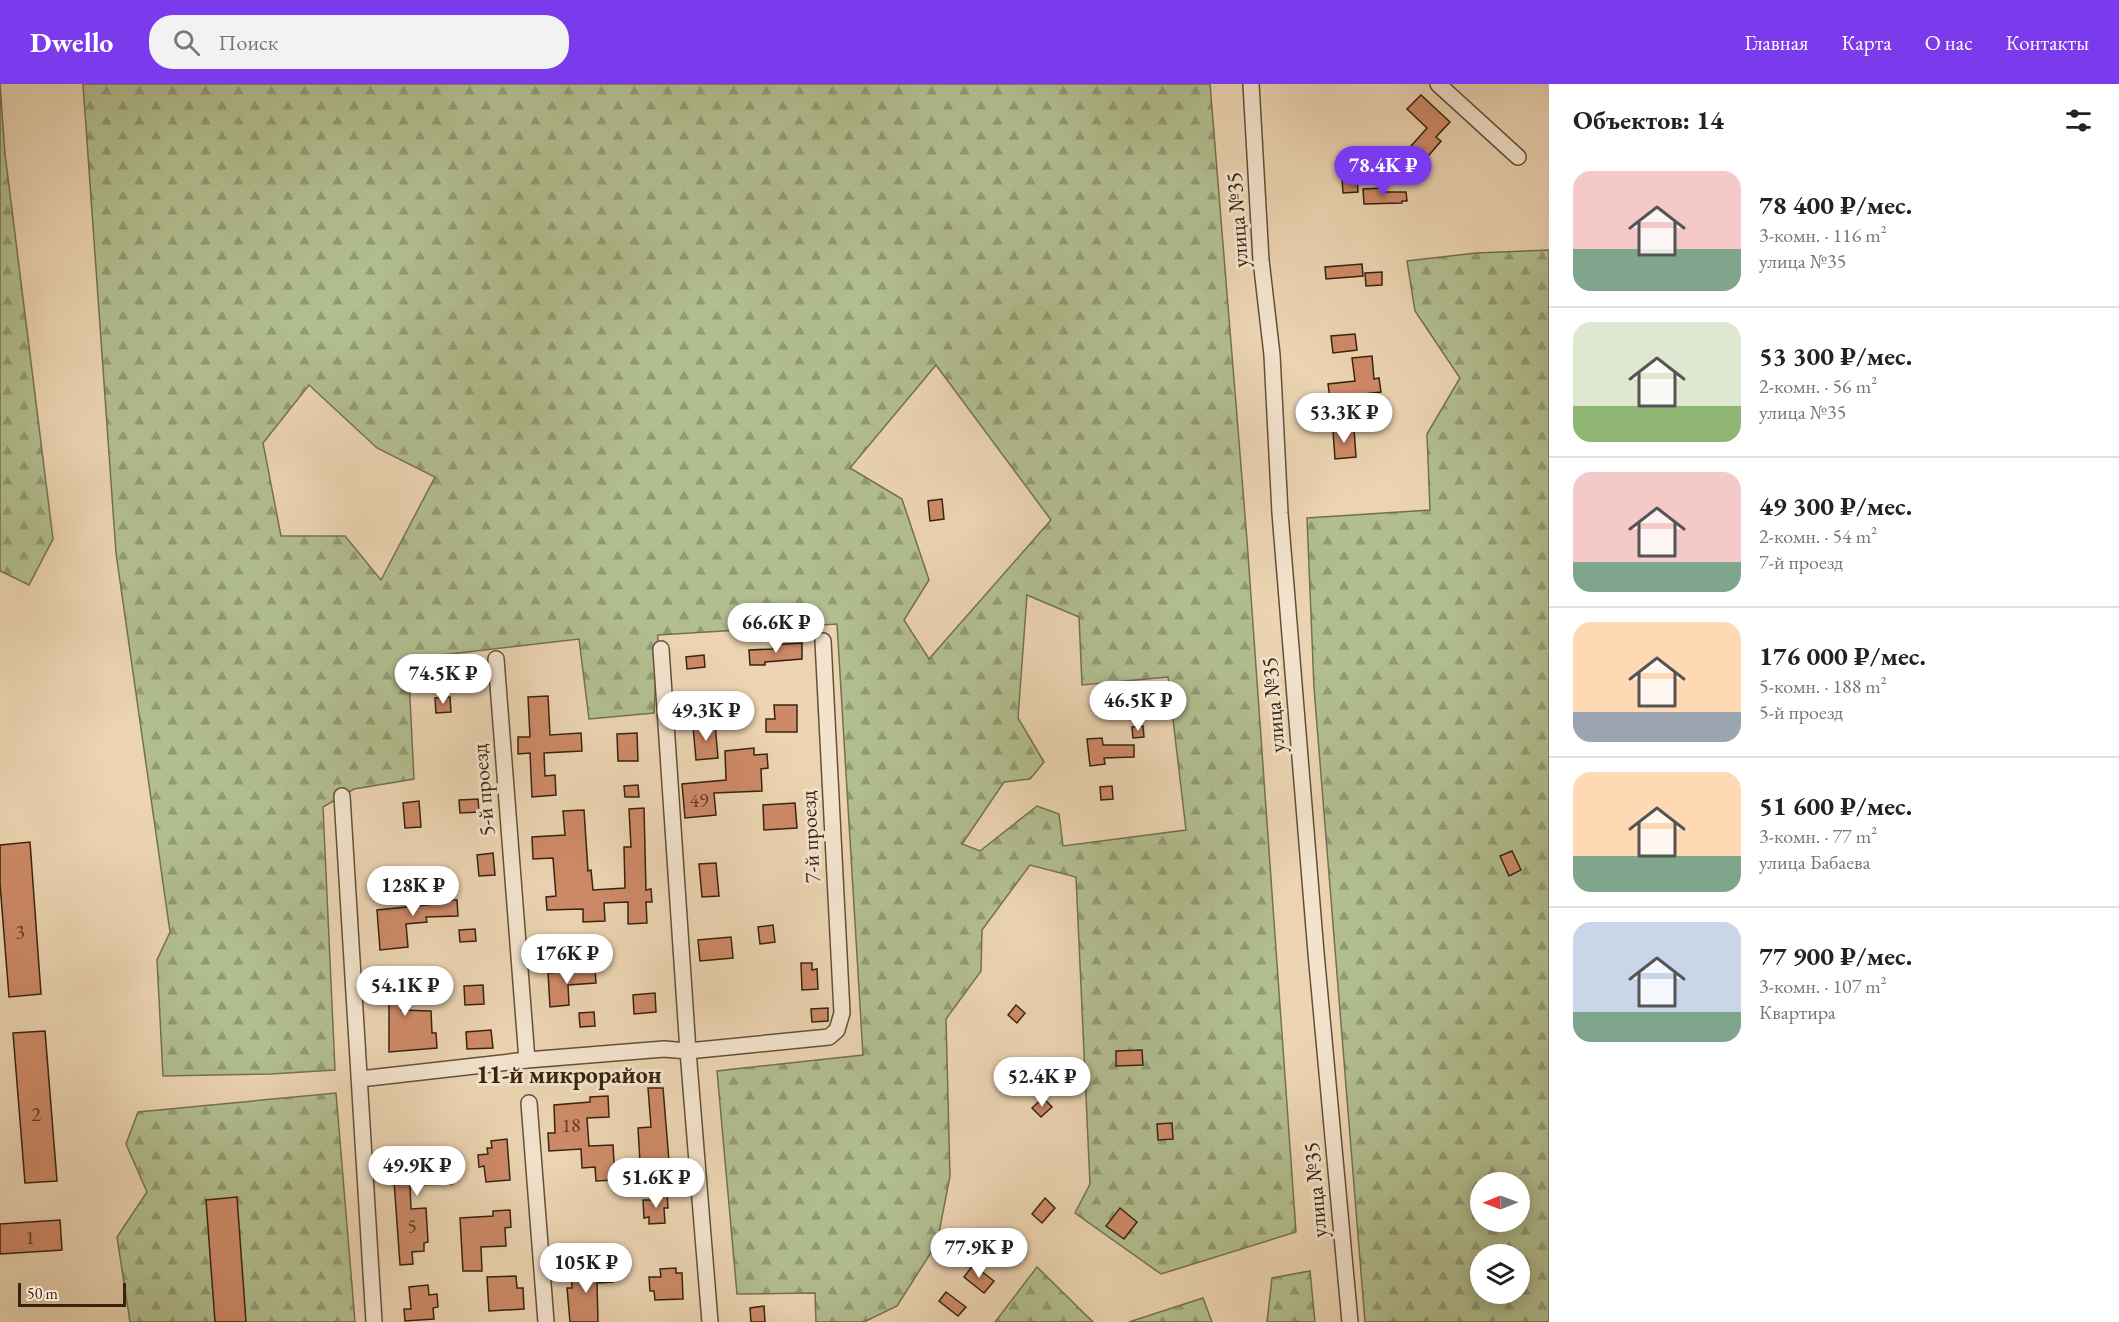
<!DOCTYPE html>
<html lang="ru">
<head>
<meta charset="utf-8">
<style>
	:root { --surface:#fff; --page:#f2f2f2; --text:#222; --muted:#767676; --line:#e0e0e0; --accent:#7c3aed }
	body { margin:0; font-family:"EB Garamond",serif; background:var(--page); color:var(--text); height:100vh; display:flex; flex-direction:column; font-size:22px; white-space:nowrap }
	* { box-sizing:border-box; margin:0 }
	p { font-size:20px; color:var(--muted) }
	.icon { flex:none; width:33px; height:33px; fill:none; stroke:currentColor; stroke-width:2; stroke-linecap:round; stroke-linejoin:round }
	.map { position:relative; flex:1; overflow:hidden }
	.drawer { display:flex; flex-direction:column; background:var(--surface); width:570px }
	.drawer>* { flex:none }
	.needle { width:39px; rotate:269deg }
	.fabs { position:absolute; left:1470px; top:1088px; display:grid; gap:12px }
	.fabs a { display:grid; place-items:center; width:60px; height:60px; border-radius:50%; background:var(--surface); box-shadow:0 3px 15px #0003; font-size:30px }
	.scale { position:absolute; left:18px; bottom:15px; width:108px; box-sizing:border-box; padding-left:6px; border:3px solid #37240f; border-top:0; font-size:16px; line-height:21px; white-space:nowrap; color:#37240f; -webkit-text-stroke:4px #f3e3cd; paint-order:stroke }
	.price { position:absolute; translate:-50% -51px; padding:0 14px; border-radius:21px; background:#fff; color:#222; font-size:20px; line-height:39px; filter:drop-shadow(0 2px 3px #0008) }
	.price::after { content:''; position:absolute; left:50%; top:36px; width:18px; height:14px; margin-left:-9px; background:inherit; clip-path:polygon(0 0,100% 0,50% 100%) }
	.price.selected { background:var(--accent); color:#fff }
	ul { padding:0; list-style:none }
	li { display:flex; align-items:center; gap:18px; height:150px; padding:0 24px }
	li+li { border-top:2px solid var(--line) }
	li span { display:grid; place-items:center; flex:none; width:168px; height:120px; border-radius:18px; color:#555 }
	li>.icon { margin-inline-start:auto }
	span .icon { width:72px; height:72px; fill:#fffc; stroke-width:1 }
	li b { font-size:26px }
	h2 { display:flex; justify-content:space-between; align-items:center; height:72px; padding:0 24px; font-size:26px }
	header { display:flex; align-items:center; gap:36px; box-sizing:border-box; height:84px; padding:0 30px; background:var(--accent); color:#fff }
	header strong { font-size:28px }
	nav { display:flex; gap:33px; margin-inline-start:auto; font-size:21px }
	.search { width:420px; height:54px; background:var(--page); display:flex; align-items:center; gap:15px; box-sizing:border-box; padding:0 21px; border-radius:24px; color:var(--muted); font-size:22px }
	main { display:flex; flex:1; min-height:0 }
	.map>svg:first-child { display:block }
	.forest { fill:url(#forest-firs); stroke:#747150; stroke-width:1.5; fill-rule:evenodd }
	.building { fill:#ce8a68; stroke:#37240f; stroke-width:1.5 }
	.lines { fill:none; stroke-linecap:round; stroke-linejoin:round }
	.minor-casing { stroke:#645038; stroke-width:18 }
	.minor { stroke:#f3e3cd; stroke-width:15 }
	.labels { text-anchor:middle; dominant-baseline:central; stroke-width:6; stroke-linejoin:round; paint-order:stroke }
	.number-label { font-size:20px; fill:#5d3e25 }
	.street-label { font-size:22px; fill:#37240f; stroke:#f3e3cd }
	.neighbourhood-label { font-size:24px; font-weight:bold; fill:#37240f; stroke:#f3e3cd }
</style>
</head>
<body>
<header>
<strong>Dwello</strong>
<div class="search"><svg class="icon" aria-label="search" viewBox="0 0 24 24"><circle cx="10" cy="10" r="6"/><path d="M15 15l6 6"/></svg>Поиск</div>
<nav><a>Главная</a><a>Карта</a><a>О нас</a><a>Контакты</a></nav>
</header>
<main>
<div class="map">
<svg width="1549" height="1238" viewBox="0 0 1549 1238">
	<defs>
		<pattern id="forest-firs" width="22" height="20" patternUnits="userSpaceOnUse" patternTransform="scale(1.5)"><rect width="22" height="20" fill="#b2be90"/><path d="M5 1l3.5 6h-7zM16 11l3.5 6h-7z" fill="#929a74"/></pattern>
	</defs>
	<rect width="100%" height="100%" fill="#ecd4b2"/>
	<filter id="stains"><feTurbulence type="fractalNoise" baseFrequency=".00333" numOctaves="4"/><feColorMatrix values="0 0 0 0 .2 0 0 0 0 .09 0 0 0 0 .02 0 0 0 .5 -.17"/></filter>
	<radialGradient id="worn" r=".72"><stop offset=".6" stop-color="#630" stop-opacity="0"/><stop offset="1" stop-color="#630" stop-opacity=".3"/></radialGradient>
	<g class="forest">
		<polygon points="0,0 5,70 53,455 29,501 0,487"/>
		<path d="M83,0h1127l37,456 49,692 -135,42 -86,-61 15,-29 -14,-307 -46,-12 -48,65 -1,41 -35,48 4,157 -13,67 -40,63 -33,16h-48l-1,-29 -78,1 -20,-223 146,-16 -26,-431 -179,11 -4,78 -65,6 -10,-80 -171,20 6,120 -60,10 -31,18 12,263 -64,4 -108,2 -6,-116 13,-28 -54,-379zM936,281l115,155 -122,139 -25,-39 25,-40 -27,-81 -52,-31zM309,301l68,63 58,29 -54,103 -36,-44h-64l-18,-93zM1027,511l52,22 3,68 86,-8 18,153 -123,16 -4,-32 -22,-8 -57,45 -18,-7 42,-62 26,-3 14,-17 -26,-44z"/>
		<path d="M1549,166v1072h-184l-51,-634 -7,-170 123,-8 -3,-76 33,-56 -45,-67 -8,-50 69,-8zM1480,1098h40v39h-40zM1480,1170h40v39h-40z"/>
		<polygon points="336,1009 355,1238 130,1238 117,1153 147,1108 126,1060 138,1028"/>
		<polygon points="1037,1183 1093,1238 995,1238"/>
		<polygon points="1310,1187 1315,1238 1267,1238 1272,1194"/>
		<polygon points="1203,1214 1212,1238 1129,1238"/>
	</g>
	<g class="building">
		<polygon points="1421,11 1450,38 1436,53 1441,57 1419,83 1404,70 1427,44 1407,25"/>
		<polygon points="1356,80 1358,108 1343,109 1341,81"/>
		<polygon points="1383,104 1383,108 1406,108 1407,117 1402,117 1402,119 1364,120 1363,105"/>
		<polygon points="1362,180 1363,192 1326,195 1325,183"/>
		<polygon points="1382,188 1382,201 1366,202 1365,189"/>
		<polygon points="1355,250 1357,266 1333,269 1331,252"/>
		<polygon points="1372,272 1374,295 1379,294 1381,308 1364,310 1366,341 1353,342 1350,312 1330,315 1328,300 1355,297 1352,274"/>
		<polygon points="1354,345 1356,373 1335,375 1333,347"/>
		<polygon points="942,415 944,435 930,437 928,417"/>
		<polygon points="802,559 802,575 765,578 765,581 750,581 749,566 773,565 772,561"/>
		<polygon points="704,571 705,583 687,585 686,573"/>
		<polygon points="548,612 550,651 581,649 582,667 544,669 545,692 555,691 556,711 532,713 530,669 518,670 518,653 530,653 528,613"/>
		<polygon points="450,613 451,628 436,629 435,614"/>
		<polygon points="774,621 797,621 797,648 766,648 766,635 775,635"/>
		<polygon points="715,640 718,674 696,676 693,642"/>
		<polygon points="1143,642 1144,653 1133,654 1132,643"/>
		<polygon points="637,649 638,677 618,677 617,650"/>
		<polygon points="1102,654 1103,661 1134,661 1134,673 1104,674 1105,680 1090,682 1087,655"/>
		<polygon points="754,664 754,671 767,670 768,684 761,685 762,707 714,709 716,731 685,734 682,700 726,696 725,667"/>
		<polygon points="638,701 639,713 625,713 624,702"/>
		<polygon points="1112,702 1113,715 1101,716 1100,703"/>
		<polygon points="478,715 479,728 460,729 459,716"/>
		<polygon points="419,717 421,743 405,744 403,719"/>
		<polygon points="795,719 797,744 764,746 763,721"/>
		<polygon points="644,724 646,806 651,805 652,818 646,818 647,839 628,840 628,818 604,819 605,837 583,838 583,825 547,826 546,813 556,812 553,774 533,775 532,753 565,751 563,727 584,726 588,787 591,786 593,806 625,804 624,763 631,763 629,725"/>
		<polygon points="30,758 41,910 9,913 0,800 0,761"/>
		<polygon points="1512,767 1521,786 1509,792 1500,772"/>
		<polygon points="493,769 495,791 479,792 477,771"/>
		<polygon points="716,779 719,812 702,813 699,780"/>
		<polygon points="447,793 449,816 457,816 458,832 426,833 427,838 406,840 408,863 380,866 377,826 435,820 434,794"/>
		<polygon points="773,841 775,858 760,860 758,843"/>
		<polygon points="475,845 476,857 460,858 459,846"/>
		<polygon points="731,853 733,874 700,877 698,856"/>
		<polygon points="801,879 812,879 812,886 817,885 818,905 802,906"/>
		<polygon points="595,885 596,899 568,901 569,921 550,923 548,889"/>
		<polygon points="412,887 413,902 401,903 401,926 431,927 432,949 436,949 437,964 389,968 389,916 387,916 387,905 376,906 375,891"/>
		<polygon points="483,901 484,920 465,921 464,902"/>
		<polygon points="655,909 656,928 634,930 633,911"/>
		<polygon points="1016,921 1025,929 1017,939 1008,931"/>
		<polygon points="828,924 828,937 812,938 811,925"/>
		<polygon points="594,928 595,942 580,943 579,929"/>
		<polygon points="491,946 493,964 467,965 466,948"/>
		<polygon points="45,947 57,1097 25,1099 13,949"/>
		<polygon points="1142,966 1143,981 1116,982 1116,967"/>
		<polygon points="648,1004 663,1004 669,1077 640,1078 638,1044 651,1043"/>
		<polygon points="608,1012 609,1033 587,1034 589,1062 613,1061 615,1096 596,1097 595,1083 582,1084 581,1065 549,1067 548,1049 555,1049 554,1021 590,1018 590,1013"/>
		<polygon points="1043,1014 1052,1023 1041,1033 1032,1024"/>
		<polygon points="1172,1039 1173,1055 1158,1056 1157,1040"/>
		<polygon points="507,1055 510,1096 486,1098 484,1082 479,1083 478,1071 488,1070 487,1064 492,1064 491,1057"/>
		<polygon points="399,1068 450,1068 452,1100 410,1101 411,1125 426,1124 428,1158 424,1159 424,1167 412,1168 413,1180 400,1181 394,1097 399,1097"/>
		<polygon points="667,1109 668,1124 664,1124 665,1139 649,1140 649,1133 644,1134 643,1116 653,1116 653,1110"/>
		<polygon points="237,1113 246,1238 215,1238 206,1116"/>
		<polygon points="1045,1114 1055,1124 1042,1139 1032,1130"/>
		<polygon points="1120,1124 1137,1138 1124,1155 1106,1142"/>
		<polygon points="510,1126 511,1143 505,1144 506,1162 481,1163 482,1187 463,1187 460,1134 493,1132 493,1127"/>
		<polygon points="60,1136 62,1166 0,1170 0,1140"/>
		<polygon points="973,1181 994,1197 984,1209 964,1193"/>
		<polygon points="676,1184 676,1189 682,1189 683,1215 655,1216 654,1207 650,1207 649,1193 661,1193 660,1185"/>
		<polygon points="613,1185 613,1198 597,1199 598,1238 570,1238 567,1204 572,1204 571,1187"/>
		<polygon points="516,1192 517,1204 523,1204 524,1225 489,1227 487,1193"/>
		<polygon points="428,1201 429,1211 437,1210 438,1223 433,1224 434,1235 405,1237 404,1225 411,1225 409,1203"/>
		<polygon points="946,1208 966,1223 958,1232 939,1217"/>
		<polygon points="764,1222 765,1238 751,1238 750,1224"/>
	</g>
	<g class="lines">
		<g class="minor-casing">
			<g id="minor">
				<polyline points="1251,0 1261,176 1272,271 1280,429 1316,869 1350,1238"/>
				<polyline points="1438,0 1518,73"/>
				<polyline points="661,565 688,967 710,1238"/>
				<polyline points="496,575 527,976"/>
				<polyline points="342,712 374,1238"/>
				<polyline points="360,995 527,976 664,965 688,967 829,953 837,946 842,929 823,557"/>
				<polyline points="529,1019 546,1238"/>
			</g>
		</g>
		<use href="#minor" class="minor"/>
	</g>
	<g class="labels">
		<g class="number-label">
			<text x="699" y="716">49</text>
			<text x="20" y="848">3</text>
			<text x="36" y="1030">2</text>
			<text x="571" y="1041">18</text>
			<text x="412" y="1142">5</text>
			<text x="30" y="1153">1</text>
		</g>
		<g class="street-label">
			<text transform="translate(1237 136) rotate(-94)">улица №35</text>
			<text transform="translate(1273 621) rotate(-95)">улица №35</text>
			<text transform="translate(483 706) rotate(-95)">5-й проезд</text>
			<text transform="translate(810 753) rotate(-93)">7-й проезд</text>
			<text transform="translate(1315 1106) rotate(-95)">улица №35</text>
		</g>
		<g class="neighbourhood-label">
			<text x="569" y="990">11-й микрорайон</text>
		</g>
	</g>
	<rect width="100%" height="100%" filter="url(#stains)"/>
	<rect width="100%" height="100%" fill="url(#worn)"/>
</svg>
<div class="fabs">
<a><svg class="needle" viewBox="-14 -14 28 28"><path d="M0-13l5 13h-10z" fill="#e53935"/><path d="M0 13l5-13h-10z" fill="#767676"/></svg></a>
<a><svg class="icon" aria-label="layers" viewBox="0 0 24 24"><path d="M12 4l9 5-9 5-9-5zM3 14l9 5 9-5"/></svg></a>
</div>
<div class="scale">50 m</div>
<b class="price selected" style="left:1383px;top:113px">78.4K ₽</b>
<b class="price" style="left:1344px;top:360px">53.3K ₽</b>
<b class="price" style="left:776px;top:570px">66.6K ₽</b>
<b class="price" style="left:443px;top:621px">74.5K ₽</b>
<b class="price" style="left:1138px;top:648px">46.5K ₽</b>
<b class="price" style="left:706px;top:658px">49.3K ₽</b>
<b class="price" style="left:413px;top:833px">128K ₽</b>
<b class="price" style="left:567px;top:901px">176K ₽</b>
<b class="price" style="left:405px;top:933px">54.1K ₽</b>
<b class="price" style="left:1042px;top:1024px">52.4K ₽</b>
<b class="price" style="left:417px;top:1113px">49.9K ₽</b>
<b class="price" style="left:656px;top:1125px">51.6K ₽</b>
<b class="price" style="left:979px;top:1195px">77.9K ₽</b>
<b class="price" style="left:586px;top:1210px">105K ₽</b>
</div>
<section class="drawer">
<h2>Объектов: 14<svg class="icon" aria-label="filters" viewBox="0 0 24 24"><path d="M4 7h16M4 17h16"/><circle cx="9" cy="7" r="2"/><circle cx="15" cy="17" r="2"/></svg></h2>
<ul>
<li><span style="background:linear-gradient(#f6c9c9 65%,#7fa58c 0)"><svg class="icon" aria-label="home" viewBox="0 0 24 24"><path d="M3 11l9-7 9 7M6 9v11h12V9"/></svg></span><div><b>78 400 ₽/мес.</b><p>3-комн. · 116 m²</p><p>улица №35</p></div></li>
<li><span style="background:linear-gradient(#dfe7d0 70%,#8fb573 0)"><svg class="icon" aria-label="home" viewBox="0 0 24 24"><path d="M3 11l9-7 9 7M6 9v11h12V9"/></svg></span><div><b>53 300 ₽/мес.</b><p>2-комн. · 56 m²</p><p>улица №35</p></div></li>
<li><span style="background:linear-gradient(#f6c9c9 75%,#7fa58c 0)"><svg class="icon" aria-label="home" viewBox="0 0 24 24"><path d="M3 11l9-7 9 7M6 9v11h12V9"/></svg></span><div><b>49 300 ₽/мес.</b><p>2-комн. · 54 m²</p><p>7-й проезд</p></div></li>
<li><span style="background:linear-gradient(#ffd9b3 75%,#9aa5b1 0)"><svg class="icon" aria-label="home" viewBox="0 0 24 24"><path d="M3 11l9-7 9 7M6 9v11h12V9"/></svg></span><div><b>176 000 ₽/мес.</b><p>5-комн. · 188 m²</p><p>5-й проезд</p></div></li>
<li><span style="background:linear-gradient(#ffd9b3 70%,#7fa58c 0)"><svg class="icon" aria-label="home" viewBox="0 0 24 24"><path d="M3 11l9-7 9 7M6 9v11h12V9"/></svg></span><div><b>51 600 ₽/мес.</b><p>3-комн. · 77 m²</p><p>улица Бабаева</p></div></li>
<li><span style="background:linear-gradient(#c9d6e8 75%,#7fa58c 0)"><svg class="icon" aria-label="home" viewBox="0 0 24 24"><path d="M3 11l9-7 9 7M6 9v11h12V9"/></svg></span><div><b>77 900 ₽/мес.</b><p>3-комн. · 107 m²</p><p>Квартира</p></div></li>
</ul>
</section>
</main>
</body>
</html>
